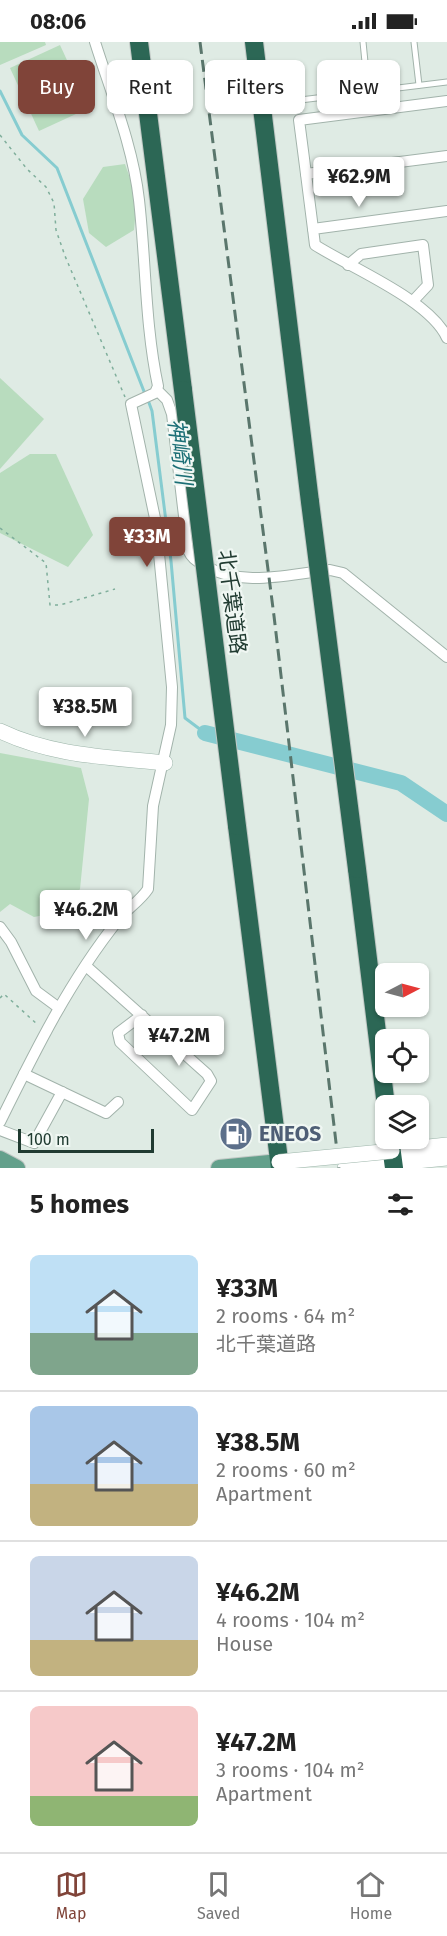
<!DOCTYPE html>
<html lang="en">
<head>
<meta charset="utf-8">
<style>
	:root { --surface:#fff; --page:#f2f2f2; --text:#222; --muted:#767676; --line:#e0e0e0; --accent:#804439 }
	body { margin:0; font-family:"Fira Sans","Noto Sans JP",sans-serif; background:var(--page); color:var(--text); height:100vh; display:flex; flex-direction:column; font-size:22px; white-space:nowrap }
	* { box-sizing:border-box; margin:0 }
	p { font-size:20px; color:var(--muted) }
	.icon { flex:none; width:33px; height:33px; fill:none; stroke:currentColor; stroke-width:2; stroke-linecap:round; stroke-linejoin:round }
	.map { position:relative; height:1126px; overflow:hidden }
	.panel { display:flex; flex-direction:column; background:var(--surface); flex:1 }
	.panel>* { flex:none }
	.top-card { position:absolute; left:18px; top:18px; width:411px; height:54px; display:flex; gap:12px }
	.needle { width:39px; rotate:84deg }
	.controls { position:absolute; left:375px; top:921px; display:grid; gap:12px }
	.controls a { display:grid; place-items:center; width:54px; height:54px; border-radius:9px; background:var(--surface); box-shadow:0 2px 4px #0004; font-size:30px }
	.scale { position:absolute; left:18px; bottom:15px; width:136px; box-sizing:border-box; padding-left:6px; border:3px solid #203b31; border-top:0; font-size:16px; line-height:21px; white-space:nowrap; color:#203b31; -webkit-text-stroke:4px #f0f7f3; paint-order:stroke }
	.price { position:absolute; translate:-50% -51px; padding:0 14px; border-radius:6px; background:#fff; color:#222; font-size:20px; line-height:39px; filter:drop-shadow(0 2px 3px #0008) }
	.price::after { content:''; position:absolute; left:50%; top:36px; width:18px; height:14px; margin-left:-9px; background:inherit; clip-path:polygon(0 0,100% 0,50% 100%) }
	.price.current { background:var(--accent); color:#fff }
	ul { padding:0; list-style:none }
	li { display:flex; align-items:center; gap:18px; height:150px; padding:0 30px }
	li+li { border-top:2px solid var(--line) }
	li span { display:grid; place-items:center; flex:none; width:168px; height:120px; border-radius:9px; color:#555 }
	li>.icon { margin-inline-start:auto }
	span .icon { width:72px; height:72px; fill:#fffc; stroke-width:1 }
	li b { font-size:26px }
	h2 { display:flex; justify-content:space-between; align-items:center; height:72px; padding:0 30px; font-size:26px }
	.chip { padding:0 21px; border-radius:9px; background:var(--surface); box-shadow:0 2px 4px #0004; font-size:21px; line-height:54px }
	.chip.current { background:var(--accent); color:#fff }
	.status { display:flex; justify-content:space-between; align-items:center; height:42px; padding:0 30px; background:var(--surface); direction:ltr }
	.status svg { height:16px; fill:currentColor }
	.dock { display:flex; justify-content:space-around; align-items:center; height:84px; border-top:2px solid var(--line); background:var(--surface); font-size:16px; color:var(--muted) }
	.dock a { display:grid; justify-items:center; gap:3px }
	.dock .current { color:var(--accent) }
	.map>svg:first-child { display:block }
	.green { fill:#b8dcbe }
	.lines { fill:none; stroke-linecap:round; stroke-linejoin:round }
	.stream { stroke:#86ccd0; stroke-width:3 }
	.river { stroke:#86ccd0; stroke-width:16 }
	.lane-casing { stroke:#a2b3ab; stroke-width:7 }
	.street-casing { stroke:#a2b3ab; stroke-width:12 }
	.secondary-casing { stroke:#9eb6ab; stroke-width:16 }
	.primary-casing { stroke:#c1c8c5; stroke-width:18 }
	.highway-casing { stroke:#c1c8c5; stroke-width:20 }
	.path { stroke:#7fae9b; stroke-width:1.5; stroke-dasharray:3 4.5; stroke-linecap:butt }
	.lane { stroke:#fff; stroke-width:5 }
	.street { stroke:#fff; stroke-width:10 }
	.secondary { stroke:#fff; stroke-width:15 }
	.primary { stroke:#63a08b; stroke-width:16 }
	.highway { stroke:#2c6755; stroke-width:18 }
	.rail { stroke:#5a766c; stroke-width:3; stroke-dasharray:12 6; stroke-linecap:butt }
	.secondary-bridge-casing { stroke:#9eb6ab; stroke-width:16; stroke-linecap:butt }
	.highway-bridge-casing { stroke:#c1c8c5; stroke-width:20; stroke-linecap:butt }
	.secondary-bridge { stroke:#fff; stroke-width:15 }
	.highway-bridge { stroke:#2c6755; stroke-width:18 }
	.labels { text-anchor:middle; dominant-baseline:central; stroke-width:4.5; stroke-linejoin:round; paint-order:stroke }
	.street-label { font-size:21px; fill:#203b31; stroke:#f0f7f3 }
	.service-label { font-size:21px; font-weight:bold; fill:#4e5e75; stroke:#f0f7f3; text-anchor:start }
	.water-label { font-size:22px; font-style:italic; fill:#1b6f76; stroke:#f0f7f3 }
</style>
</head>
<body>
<div class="status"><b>08:06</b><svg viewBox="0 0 49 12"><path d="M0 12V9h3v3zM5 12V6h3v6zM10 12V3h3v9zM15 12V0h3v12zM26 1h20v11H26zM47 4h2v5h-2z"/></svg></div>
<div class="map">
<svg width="447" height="1126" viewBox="0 0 447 1126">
	<rect width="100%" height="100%" fill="#dfebe4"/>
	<g class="green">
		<polygon points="0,0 45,0 46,3 0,23"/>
		<polygon points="60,3 89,66 39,89 10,26"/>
		<polygon points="125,122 137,156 134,188 106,205 89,191 83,157 103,125"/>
		<polygon points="0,336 44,377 0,427"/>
		<polygon points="30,412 56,412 93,493 68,525 0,491 0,431"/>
		<polygon points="0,711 81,726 89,757 80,847 66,869 34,875 10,862 0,870"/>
	</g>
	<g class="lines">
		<g class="stream">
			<polyline points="0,49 22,93 57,126 145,352"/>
			<polyline points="148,358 152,369 171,519 185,676 205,691"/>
		</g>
		<polyline class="river" points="205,691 401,741 447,772"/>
		<g class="lane-casing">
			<g id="lane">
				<polyline points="363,0 368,50"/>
				<polyline points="414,0 419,43"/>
				<polyline points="276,61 447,40"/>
			</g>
		</g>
		<g class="street-casing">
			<g id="street">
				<polyline points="447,59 299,78 306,132 447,114"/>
				<polyline points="306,132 313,187"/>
				<path d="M447,169l-134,18 2,16c36,23 115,55 132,93"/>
				<polyline points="348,223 361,212 423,203 428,243 413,259"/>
				<path d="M157,348l10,10 5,14 16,136c4,9 9,11 17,16 40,22 82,8 125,4l13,3 104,84"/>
				<polyline points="0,885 11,900 36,949 59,966"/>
				<polyline points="86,924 207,1032 211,1039 192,1068 120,1000 118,991 142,973"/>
				<polyline points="24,1032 106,1071 118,1060"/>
				<path d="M0,1080c35,-71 70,-142 119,-203 9,-11 21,-18 29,-30l5,-83 18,-81 1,-38 -16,-164 -25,-119 24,-11 3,-7c-13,-61 -12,-124 -19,-186 -6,-54 -28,-107 -44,-158"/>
				<polyline points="0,1088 34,1101 62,1050"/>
			</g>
		</g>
		<g class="secondary-casing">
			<g id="secondary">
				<path d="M0,689c52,25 108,26 165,32"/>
				<polyline points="392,1109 447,1103"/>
				<polyline points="345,1126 447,1116"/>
			</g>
		</g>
		<g class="primary-casing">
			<g id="primary">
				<polyline points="0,1117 17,1126"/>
				<polyline points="219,1126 279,1120"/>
			</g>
		</g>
		<g class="highway-casing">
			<g id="highway">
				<polyline points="139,0 183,348"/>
				<polyline points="254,0 310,460"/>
				<polyline points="237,784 280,1126"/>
				<polyline points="357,827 386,1064"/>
				<polyline points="390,1096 394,1126"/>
			</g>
		</g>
		<g class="path">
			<polyline points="0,93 27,127 46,145 54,161 56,188 65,214 125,355"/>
			<polyline points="0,486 46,521 50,563 60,563 115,547"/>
			<polyline points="0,956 4,952 38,983"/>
		</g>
		<use href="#lane" class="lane"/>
		<use href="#street" class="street"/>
		<use href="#secondary" class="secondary"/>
		<use href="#primary" class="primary"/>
		<use href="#highway" class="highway"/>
		<polyline class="rail" points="200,0 274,574 339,1126"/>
		<g class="secondary-bridge-casing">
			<polyline id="secondary-bridge" points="279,1120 392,1109"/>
		</g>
		<g class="highway-bridge-casing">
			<g id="highway-bridge">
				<polyline points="183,348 237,784"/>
				<polyline points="310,460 357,827"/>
			</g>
		</g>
		<use href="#secondary-bridge" class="secondary-bridge"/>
		<use href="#highway-bridge" class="highway-bridge"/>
	</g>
	<defs>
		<g id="fuel-disc" transform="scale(1.725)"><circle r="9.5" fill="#5c6f8a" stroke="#f0f7f3"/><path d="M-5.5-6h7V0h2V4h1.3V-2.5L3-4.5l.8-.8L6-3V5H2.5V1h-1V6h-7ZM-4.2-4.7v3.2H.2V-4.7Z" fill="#fff"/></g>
	</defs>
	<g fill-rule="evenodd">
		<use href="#fuel-disc" x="236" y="1092"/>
	</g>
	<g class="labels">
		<g class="street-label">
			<text transform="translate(232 560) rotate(83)">北千葉道路</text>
		</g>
		<g class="service-label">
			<text x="259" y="1092">ENEOS</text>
		</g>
		<g class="water-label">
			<text transform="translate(180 410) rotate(83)">神崎川</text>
		</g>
	</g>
</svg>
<div class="controls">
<a><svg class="needle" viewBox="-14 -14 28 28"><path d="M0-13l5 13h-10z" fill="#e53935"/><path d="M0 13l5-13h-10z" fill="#767676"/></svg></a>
<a><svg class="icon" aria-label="locate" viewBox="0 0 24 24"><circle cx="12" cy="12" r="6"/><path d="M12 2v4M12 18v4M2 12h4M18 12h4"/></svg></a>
<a><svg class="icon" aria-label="layers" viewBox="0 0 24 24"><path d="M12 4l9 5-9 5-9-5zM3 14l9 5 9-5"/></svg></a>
</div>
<div class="scale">100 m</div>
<b class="price" style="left:359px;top:166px">¥62.9M</b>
<b class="price current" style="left:147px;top:526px">¥33M</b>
<b class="price" style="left:85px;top:696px">¥38.5M</b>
<b class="price" style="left:86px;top:899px">¥46.2M</b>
<b class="price" style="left:179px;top:1025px">¥47.2M</b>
<div class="top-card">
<a class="chip current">Buy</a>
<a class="chip">Rent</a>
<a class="chip">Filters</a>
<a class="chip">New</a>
</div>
</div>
<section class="panel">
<h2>5 homes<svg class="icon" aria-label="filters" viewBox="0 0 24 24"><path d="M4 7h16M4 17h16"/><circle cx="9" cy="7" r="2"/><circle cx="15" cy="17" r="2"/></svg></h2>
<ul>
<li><span style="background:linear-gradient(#bfe0f5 65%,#7fa58c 0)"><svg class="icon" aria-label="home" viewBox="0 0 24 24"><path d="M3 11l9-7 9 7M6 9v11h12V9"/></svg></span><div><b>¥33M</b><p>2 rooms · 64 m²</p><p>北千葉道路</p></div></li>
<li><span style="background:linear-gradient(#a9c7e8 65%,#c2b280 0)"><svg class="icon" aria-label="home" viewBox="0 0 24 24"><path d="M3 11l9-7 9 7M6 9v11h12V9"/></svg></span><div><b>¥38.5M</b><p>2 rooms · 60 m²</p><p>Apartment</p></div></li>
<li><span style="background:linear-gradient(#c9d6e8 70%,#c2b280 0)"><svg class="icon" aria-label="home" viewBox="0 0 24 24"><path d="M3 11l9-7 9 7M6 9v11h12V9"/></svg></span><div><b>¥46.2M</b><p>4 rooms · 104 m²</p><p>House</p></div></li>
<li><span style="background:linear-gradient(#f6c9c9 75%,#8fb573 0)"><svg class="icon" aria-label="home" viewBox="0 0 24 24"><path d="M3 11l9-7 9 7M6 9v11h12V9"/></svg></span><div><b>¥47.2M</b><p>3 rooms · 104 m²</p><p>Apartment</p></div></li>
</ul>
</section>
<nav class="dock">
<a class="current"><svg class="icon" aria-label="map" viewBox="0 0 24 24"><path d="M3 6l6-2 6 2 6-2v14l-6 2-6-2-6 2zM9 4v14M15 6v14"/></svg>Map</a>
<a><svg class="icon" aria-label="saved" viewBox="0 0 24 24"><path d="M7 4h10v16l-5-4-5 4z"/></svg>Saved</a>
<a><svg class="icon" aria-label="home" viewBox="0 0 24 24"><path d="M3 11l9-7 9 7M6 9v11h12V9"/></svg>Home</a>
</nav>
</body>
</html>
